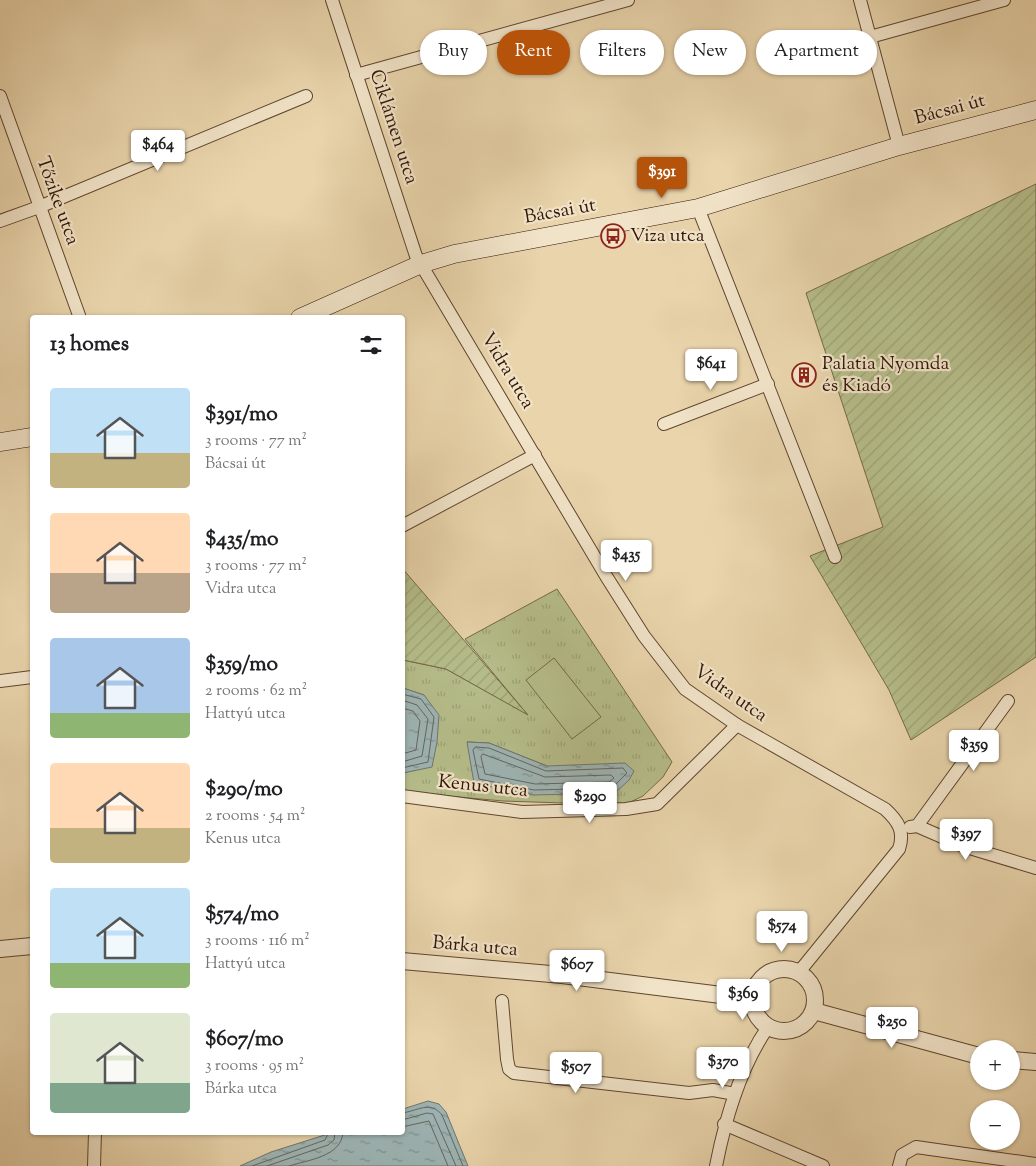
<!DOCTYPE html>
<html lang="en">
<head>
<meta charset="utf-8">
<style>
	:root { --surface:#fff; --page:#f6f6f6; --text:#202124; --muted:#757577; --accent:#b45309 }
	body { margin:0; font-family:"Sorts Mill Goudy",serif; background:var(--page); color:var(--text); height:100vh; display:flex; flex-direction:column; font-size:19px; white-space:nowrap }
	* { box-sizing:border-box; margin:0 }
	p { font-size:16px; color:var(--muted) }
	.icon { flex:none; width:28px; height:28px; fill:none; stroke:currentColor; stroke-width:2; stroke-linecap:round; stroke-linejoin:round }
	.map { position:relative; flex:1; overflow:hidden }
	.panel { position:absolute; left:30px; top:315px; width:375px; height:820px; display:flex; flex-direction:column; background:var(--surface); border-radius:5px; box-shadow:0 1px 4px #0004 }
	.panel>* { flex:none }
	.top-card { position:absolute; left:420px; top:30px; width:475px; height:45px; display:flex; gap:10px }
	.tools { position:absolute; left:970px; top:1040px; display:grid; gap:10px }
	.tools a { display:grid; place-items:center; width:50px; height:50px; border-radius:50%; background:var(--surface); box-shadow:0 1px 4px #0004; font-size:25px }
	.price { position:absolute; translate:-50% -42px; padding:0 11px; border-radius:5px; background:#fff; color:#222; font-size:16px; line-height:32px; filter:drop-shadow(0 1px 2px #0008) }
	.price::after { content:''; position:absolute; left:50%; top:30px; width:15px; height:11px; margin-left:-8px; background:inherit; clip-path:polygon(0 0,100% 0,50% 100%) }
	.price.active { background:var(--accent); color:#fff }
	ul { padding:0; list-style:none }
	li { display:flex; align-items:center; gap:15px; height:125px; padding:0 20px }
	li span { display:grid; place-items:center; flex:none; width:140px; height:100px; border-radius:5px; color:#555 }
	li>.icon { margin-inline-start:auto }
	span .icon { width:60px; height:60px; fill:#fffc; stroke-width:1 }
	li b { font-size:21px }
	h2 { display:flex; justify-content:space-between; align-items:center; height:60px; padding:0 20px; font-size:21px }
	.tag { padding:0 18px; border-radius:22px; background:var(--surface); box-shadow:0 1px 4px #0004; font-size:18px; line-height:45px }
	.tag.active { background:var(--accent); color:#fff }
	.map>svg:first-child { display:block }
	.grass { fill:url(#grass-tufts); stroke:#736948; fill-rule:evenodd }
	.garden { fill:url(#garden-furrows); stroke:#736948 }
	.pitch { fill:#b5bd8a; stroke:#736948 }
	.water { fill:url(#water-ripples); stroke:#72756f }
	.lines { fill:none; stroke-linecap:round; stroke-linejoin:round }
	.shore { stroke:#67655e; stroke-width:1 }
	.minor-casing { stroke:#5f452f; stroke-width:14 }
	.tertiary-casing { stroke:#5f452f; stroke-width:18 }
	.secondary-casing { stroke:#311506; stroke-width:19 }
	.minor { stroke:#f1e3c8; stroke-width:12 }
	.tertiary { stroke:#f1e3c8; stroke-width:16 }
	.secondary { stroke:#f1e3c8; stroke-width:18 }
	.labels { text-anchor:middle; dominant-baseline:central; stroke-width:4.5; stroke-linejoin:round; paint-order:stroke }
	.street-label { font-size:19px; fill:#311506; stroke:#f1e3c8 }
	.poi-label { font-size:19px; fill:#311506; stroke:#f1e3c8; text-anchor:start }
</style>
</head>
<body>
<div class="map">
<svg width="1036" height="1166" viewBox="0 0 1036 1166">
	<defs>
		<pattern id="grass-tufts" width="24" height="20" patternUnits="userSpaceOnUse" patternTransform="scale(1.25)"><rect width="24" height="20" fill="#b5bd8a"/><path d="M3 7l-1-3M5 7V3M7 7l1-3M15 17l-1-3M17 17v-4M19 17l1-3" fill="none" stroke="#9ca276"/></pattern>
		<pattern id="garden-furrows" width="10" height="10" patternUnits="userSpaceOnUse" patternTransform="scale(1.25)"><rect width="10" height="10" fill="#b5bd8a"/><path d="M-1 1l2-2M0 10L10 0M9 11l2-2" fill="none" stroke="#9ca276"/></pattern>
		<pattern id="water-ripples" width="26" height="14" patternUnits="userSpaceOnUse" patternTransform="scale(1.25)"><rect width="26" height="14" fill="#9db5b5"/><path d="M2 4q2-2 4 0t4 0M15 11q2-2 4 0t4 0" fill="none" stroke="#819291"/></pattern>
	</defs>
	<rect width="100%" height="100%" fill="#e9d4ab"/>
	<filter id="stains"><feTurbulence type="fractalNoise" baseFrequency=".004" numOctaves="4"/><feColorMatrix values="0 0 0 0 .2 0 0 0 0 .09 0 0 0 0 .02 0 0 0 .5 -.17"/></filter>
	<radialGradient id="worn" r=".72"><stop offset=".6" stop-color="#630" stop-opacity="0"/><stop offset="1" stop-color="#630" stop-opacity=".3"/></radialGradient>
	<path class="grass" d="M557,589l115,173 -9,15 -20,19 -19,9 -121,-4 -100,-9 -1,-19 30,-7 -8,-71 -21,-7v-28l43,9 81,45 -62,-75zM467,742l22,1 58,23z"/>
	<g class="garden">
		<polygon points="1036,184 1036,657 911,740 889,690 810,556 883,527 806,293"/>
		<polygon points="402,568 528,715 446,669 403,660"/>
	</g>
	<polygon class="pitch" points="554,658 601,717 572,739 526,680"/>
	<g class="water">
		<polygon points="403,688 424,695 439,715 437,742 432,767 403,773"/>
		<polygon points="467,742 489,743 547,766 625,763 634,771 629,780 615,793 534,795 474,783"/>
		<polygon points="428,1101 439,1104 446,1112 468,1166 240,1166 271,1152 331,1133 402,1132 403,1109"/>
	</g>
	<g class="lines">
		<g class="shore">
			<polyline points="402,694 421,699 434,717 428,762 402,768"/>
			<polyline points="402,700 417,705 428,719 422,756 402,762"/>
			<polyline points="402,708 413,711 420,721 416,750 402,754"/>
			<polygon points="476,747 489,748 546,771 623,768 627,773 612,788 534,790 479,779 473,750"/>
			<polygon points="483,754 545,777 611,775 614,778 609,782 535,784 485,774 481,757"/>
			<path d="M402,1113c16,-2 28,-13 40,2l21,51"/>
			<polyline points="402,1120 427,1113 433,1114 456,1166"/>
			<polyline points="402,1127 429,1121 448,1166"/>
			<polyline points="252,1166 325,1140 329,1132"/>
			<polyline points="267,1166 328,1145 334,1140 335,1132"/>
			<path d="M289,1166c18,-6 53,-9 54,-34"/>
		</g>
		<g class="minor-casing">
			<g id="minor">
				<path d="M332,0l84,256 190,320 38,60 41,53 52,36 148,84c13,12 20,22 14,40l-100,123"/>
				<polyline points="860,0 899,146"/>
				<polyline points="870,37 1004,0"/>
				<polyline points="356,75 628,0"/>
				<polyline points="0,96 80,318"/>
				<polyline points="698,208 835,557"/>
				<polyline points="0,221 39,207 306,96"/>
				<polyline points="664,424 768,384"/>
				<polyline points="402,526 535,455"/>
				<polyline points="0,681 32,677"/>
				<polyline points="402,796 522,812 626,809 657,804 737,725"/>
				<polyline points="917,826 1008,701"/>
				<polyline points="910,827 917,826 963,846 1036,868"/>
				<polyline points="502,1001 507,1059 509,1069 514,1073 689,1093 713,1090 735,1094"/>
				<polyline points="724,1124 823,1166"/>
				<polyline points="94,1166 95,1132"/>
				<path d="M716,1166c9,-46 25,-100 52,-139"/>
				<polyline points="899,1166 902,1155 916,1147 1036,1164"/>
			</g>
		</g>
		<g class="tertiary-casing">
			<g id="tertiary">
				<polyline points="0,949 32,946"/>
				<polyline points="402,961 562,975 753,999"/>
				<circle cx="784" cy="1000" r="31"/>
				<polyline points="814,1011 979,1056"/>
				<polyline points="1011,1060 1036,1062"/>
			</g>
		</g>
		<g class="secondary-casing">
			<g id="secondary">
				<polyline points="300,318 421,264 454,254 698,208 899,146 1036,110"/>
				<polyline points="0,442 32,437"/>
			</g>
		</g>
		<use href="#minor" class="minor"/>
		<use href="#tertiary" class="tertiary"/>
		<use href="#secondary" class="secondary"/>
	</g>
	<defs>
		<g id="bus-ring" transform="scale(1.25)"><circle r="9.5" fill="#f1e3c8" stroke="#8f2418" stroke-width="1.5"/><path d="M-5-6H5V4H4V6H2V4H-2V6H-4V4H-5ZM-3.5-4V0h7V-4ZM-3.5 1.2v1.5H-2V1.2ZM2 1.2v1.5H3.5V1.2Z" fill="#8f2418"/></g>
		<g id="building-ring" transform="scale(1.25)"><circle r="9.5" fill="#f1e3c8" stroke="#8f2418" stroke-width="1.5"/><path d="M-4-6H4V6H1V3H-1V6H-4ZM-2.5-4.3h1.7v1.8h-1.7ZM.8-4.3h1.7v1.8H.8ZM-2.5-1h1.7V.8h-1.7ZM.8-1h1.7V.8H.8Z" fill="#8f2418"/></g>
	</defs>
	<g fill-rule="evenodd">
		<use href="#bus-ring" x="613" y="236"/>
		<use href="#building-ring" x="804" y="375"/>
	</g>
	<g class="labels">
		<g class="street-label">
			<text transform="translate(950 110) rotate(-15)">Bácsai út</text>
			<text transform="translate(393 127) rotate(72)">Ciklámen utca</text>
			<text transform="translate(57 201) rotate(70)">Tőzike utca</text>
			<text transform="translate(560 212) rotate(-10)">Bácsai út</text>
			<text transform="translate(507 371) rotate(59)">Vidra utca</text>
			<text transform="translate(730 694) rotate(35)">Vidra utca</text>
			<text transform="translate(483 787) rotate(6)">Kenus utca</text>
			<text transform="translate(475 947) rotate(5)">Bárka utca</text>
		</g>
		<g class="poi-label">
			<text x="630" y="236">Viza utca</text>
			<text x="822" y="364">Palatia Nyomda<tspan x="822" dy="22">és Kiadó</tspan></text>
		</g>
	</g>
	<rect width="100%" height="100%" filter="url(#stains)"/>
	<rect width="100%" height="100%" fill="url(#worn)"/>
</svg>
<div class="tools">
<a>+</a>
<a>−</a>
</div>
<b class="price" style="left:158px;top:172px">$464</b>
<b class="price active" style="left:662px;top:199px">$391</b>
<b class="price" style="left:711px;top:391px">$641</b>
<b class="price" style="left:626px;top:582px">$435</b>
<b class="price" style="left:974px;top:772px">$359</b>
<b class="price" style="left:590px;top:824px">$290</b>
<b class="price" style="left:966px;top:861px">$397</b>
<b class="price" style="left:782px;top:953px">$574</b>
<b class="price" style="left:577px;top:992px">$607</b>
<b class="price" style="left:743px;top:1021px">$369</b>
<b class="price" style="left:892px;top:1049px">$250</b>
<b class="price" style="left:723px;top:1089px">$370</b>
<b class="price" style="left:576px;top:1094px">$507</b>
<div class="top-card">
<a class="tag">Buy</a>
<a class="tag active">Rent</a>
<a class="tag">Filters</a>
<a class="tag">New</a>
<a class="tag">Apartment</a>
</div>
<section class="panel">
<h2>13 homes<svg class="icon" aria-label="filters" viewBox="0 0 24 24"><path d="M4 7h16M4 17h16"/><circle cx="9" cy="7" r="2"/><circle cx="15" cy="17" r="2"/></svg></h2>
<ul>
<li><span style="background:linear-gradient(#bfe0f5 65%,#c2b280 0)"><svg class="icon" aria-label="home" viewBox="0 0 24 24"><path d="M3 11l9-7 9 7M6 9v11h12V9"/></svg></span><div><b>$391/mo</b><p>3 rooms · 77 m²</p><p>Bácsai út</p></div></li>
<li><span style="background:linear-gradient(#ffd9b3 60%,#b9a48a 0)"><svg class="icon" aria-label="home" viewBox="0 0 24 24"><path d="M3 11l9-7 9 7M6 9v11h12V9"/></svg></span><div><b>$435/mo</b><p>3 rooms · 77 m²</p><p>Vidra utca</p></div></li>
<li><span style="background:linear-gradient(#a9c7e8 75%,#8fb573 0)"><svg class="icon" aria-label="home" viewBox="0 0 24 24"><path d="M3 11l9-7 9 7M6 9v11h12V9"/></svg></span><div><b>$359/mo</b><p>2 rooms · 62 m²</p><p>Hattyú utca</p></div></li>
<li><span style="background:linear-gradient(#ffd9b3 65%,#c2b280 0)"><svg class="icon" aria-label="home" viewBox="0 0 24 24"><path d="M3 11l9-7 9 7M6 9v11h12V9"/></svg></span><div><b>$290/mo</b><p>2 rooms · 54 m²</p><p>Kenus utca</p></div></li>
<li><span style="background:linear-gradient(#bfe0f5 75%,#8fb573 0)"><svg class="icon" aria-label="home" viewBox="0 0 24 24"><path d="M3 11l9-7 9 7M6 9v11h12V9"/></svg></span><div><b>$574/mo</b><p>3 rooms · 116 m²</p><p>Hattyú utca</p></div></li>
<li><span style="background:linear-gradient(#dfe7d0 70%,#7fa58c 0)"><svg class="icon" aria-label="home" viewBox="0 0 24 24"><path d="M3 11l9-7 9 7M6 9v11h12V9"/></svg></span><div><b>$607/mo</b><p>3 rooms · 95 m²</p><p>Bárka utca</p></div></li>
</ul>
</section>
</div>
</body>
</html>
